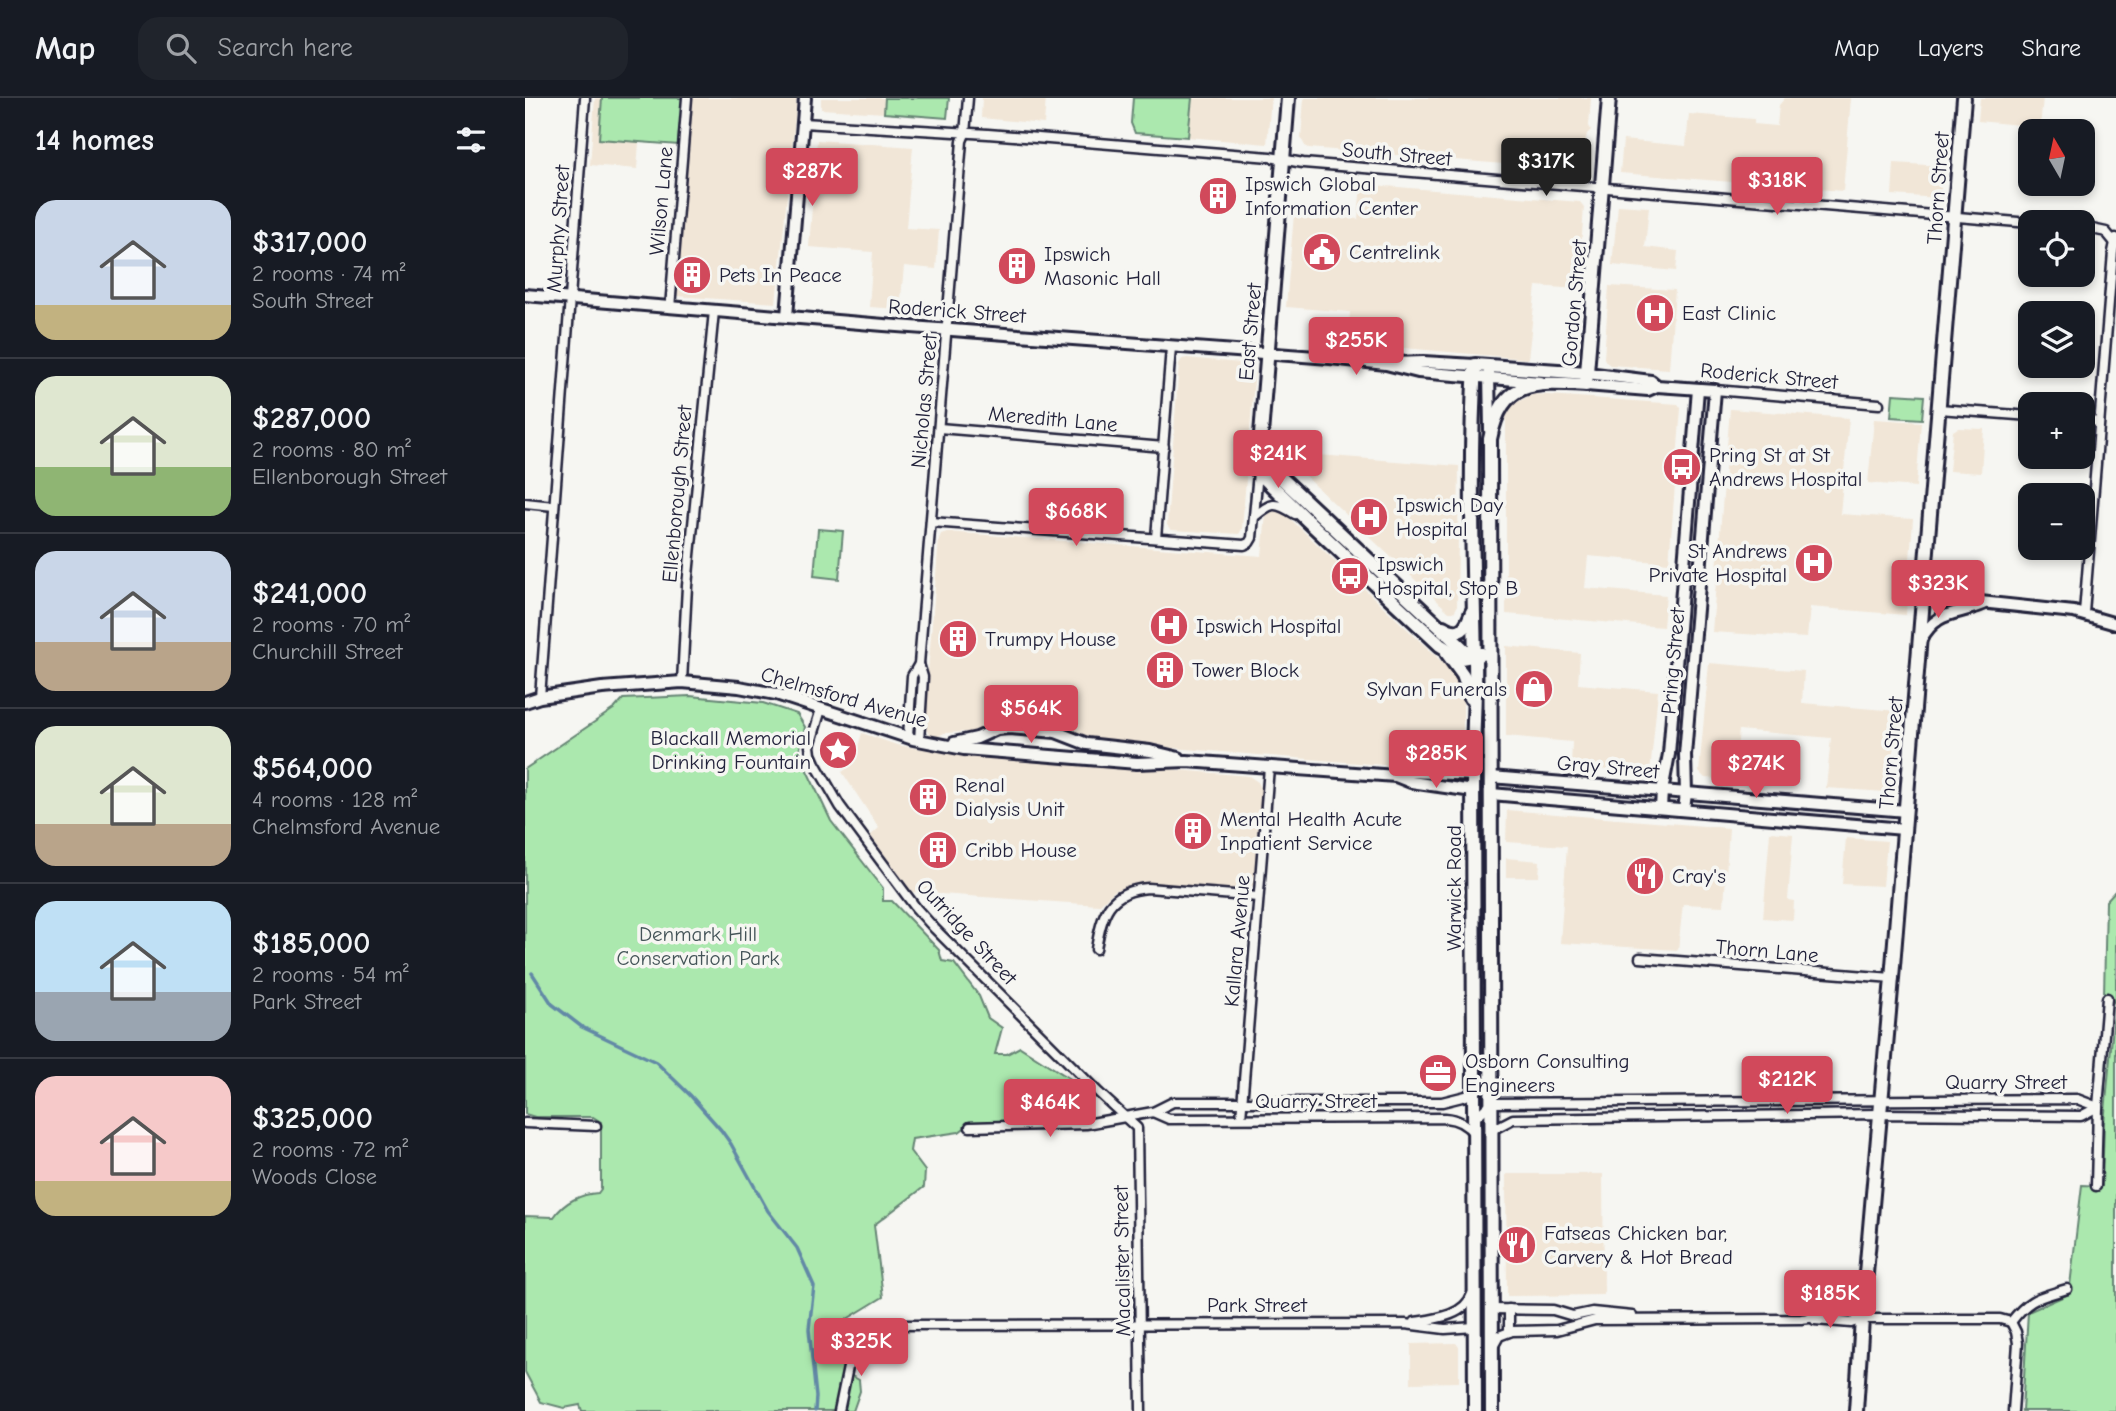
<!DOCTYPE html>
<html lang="en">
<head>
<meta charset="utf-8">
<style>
	:root { --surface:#171b24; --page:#20242c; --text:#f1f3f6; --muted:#9ea1a6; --line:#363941; --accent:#d1495b }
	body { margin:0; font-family:"Comic Neue",sans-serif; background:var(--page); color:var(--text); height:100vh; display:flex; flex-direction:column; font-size:26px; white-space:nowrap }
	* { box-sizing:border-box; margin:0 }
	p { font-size:23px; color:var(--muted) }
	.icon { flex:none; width:38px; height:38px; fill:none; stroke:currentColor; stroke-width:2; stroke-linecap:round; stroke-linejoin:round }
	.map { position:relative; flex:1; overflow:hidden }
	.drawer { display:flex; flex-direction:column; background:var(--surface); width:525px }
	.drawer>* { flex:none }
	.needle { width:46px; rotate:351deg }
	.fabs { position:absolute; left:1493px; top:21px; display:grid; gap:14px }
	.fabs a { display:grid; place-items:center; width:77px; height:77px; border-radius:14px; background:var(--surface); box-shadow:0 4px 10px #0003; font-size:35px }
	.price { position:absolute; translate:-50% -60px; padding:0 16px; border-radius:7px; background:var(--accent); color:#fff; font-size:23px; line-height:46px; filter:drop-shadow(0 2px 4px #0008) }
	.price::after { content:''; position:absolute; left:50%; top:42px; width:21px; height:16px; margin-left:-10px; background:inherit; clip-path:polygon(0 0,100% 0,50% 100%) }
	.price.selected { background:#222; color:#fff }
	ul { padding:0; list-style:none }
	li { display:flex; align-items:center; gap:21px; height:175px; padding:0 35px }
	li+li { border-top:2px solid var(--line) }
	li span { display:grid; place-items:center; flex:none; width:196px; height:140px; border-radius:21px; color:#555 }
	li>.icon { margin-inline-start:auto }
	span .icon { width:84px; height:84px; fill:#fffc; stroke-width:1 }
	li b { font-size:30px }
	h2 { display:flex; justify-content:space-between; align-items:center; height:84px; padding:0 35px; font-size:30px }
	header { display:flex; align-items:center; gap:42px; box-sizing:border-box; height:98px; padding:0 35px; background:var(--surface); border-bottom:2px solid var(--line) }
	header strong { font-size:33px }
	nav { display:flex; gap:38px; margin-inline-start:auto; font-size:24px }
	.search { width:490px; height:63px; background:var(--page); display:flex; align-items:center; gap:18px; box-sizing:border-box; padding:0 24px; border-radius:21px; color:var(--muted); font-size:26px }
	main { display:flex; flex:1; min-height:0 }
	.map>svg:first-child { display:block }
	.built { fill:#f1e6d7 }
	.green { fill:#abe8ae; stroke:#668574; stroke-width:2 }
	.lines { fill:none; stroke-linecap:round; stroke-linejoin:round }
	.stream { stroke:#6289a6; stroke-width:3.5 }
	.minor-casing { stroke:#22223b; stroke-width:13 }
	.tertiary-casing { stroke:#22223b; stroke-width:16 }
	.secondary-casing { stroke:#22223b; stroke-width:18 }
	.primary-casing { stroke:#22223b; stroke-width:18 }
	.minor { stroke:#f6f6f2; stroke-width:8 }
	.tertiary { stroke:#f6f6f2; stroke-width:10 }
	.secondary { stroke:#f6f6f2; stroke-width:12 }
	.primary { stroke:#f6f6f2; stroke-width:12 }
	.labels { text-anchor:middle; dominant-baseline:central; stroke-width:7; stroke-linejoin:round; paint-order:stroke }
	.street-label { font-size:21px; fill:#22223b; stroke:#f6f6f2 }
	.poi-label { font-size:21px; fill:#22223b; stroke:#f6f6f2; text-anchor:start }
	.park-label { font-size:21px; fill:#445458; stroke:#f6f6f2 }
</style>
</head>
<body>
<header>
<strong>Map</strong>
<div class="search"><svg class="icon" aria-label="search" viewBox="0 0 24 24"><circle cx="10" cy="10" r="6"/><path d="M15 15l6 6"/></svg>Search here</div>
<nav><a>Map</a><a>Layers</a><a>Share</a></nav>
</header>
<main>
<section class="drawer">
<h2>14 homes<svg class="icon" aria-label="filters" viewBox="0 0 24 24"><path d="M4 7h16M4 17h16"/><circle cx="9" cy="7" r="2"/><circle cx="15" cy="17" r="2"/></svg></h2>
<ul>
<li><span style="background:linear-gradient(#c9d6e8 75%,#c2b280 0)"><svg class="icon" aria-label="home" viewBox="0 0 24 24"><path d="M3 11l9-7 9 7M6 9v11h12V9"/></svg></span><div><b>$317,000</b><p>2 rooms · 74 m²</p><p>South Street</p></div></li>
<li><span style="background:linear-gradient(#dfe7d0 65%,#8fb573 0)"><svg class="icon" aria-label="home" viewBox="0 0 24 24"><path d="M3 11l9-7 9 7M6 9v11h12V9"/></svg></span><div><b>$287,000</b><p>2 rooms · 80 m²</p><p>Ellenborough Street</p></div></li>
<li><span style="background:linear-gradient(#c9d6e8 65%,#b9a48a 0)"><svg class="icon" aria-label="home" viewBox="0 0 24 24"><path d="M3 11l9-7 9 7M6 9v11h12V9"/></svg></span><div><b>$241,000</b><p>2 rooms · 70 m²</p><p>Churchill Street</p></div></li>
<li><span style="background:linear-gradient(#dfe7d0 70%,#b9a48a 0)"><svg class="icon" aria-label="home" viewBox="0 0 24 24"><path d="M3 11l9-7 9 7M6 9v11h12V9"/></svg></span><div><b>$564,000</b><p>4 rooms · 128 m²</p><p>Chelmsford Avenue</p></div></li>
<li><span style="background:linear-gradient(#bfe0f5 65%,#9aa5b1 0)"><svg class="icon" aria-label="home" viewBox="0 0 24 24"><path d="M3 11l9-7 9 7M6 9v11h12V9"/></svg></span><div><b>$185,000</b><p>2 rooms · 54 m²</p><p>Park Street</p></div></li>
<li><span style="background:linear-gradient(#f6c9c9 75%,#c2b280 0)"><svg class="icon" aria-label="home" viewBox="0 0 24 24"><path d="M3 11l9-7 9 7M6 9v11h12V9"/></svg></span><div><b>$325,000</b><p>2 rooms · 72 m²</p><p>Woods Close</p></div></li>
</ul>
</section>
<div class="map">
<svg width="1591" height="1313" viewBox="0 0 1591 1313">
	<rect width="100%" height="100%" fill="#f6f6f2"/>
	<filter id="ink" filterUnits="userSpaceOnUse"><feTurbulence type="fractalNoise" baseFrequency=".0143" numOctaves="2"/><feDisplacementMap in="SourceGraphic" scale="14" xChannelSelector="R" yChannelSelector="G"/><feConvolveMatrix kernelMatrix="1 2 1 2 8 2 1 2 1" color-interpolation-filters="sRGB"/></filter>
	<g filter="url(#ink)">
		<g class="built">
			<polygon points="70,0 159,0 155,48 114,44 112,71 65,67"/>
			<polygon points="166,0 272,0 251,205 151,198"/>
			<polygon points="296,0 360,0 359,15 296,11"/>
			<polygon points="457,0 521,0 519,26 456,20"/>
			<polygon points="667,0 746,0 742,46 663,39"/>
			<polygon points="779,0 1066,0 1064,28 1066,32 1062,36 1061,41 1062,73 784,50 780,48 776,40"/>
			<polygon points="1260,0 1326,0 1318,93 1095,75 1098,42 1161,48 1164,16 1229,21 1229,26 1252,28 1254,7"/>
			<polygon points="1455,0 1518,0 1515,29 1453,23"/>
			<polygon points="292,42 388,49 381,130 414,132 411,171 379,168 375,211 344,209 348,154 284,149"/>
			<polygon points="1369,65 1418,68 1415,100 1367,97"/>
			<polygon points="836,86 1055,104 1059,109 1053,191 1011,188 1003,261 823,245 825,214 761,209 769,116 833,121"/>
			<polygon points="1093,107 1124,109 1120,149 1153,153 1151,173 1087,167"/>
			<polygon points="1084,188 1150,192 1144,271 1085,267 1081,264 1079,260"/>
			<polygon points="662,260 726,266 730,270 717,431 714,436 646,432 642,427 654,266 657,261"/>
			<polygon points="1009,296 1153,306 1156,310 1144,465 1063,458 1060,490 1141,497 1138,529 981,516 981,314 988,306"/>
			<polygon points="1205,311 1324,320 1315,416 1388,421 1381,517 1285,509 1282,540 1187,534"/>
			<polygon points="1349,321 1396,324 1391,389 1343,385"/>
			<polygon points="1433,330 1459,331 1456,375 1424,373 1428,333"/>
			<polygon points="755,354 934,368 932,509 929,514 924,514"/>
			<polygon points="748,411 759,415 932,578 938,596 938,657 934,667 925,671 895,670 562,643 537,631 448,637 440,634 419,635 412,639 406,637 401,632 399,622 414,441 416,436 422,434 737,458 741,416"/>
			<polygon points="981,548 1055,555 1053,586 1133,593 1125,675 1046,669 1047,644 981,638"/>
			<polygon points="1184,565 1279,573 1277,605 1372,613 1365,691 1361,694 1301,690 1306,640 1214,632 1209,682 1180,680 1174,674"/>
			<polygon points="337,635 372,647 391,650 724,678 733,684 738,694 731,781 726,790 717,793 625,785 607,786 589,793 574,807 387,794 345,738 354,730 317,674 328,666"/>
			<polygon points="982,712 1204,730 1199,808 1158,806 1153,852 1035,845 1042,748 981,744"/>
			<polygon points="1245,734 1268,736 1263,802 1269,803 1268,822 1238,820"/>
			<polygon points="1321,740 1362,743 1358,788 1317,786"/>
			<polygon points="981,760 1015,763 1014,779 981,779"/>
			<polygon points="981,1076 1078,1076 1079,1197 982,1198"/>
			<polygon points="931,1245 934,1249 934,1284 886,1285 886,1246"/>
		</g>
		<g class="green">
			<polygon points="77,0 158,0 154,47 74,41"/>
			<polygon points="360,0 424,0 422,20 359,15"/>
			<polygon points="608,0 667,0 663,39 610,35 606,25"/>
			<polygon points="1368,296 1399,298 1397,321 1366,319"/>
			<polygon points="293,431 318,433 314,481 289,478"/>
			<path d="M165,598l73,7 34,11 8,13 -5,21 1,10 30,63 52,67v13h9l47,49 3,11 12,2 25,33 9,22 14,10 -7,26h12l13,-7 63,40 7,10 -1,10 -16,14 -102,2 -12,9 -47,7 -2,12 15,20 -1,16 -50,38 9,72 -36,22 -4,21 7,6 2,30 7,4 1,11 -7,20h-271l-2,-6 -16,3 -23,-6 -16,-30v-156l29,1c10,-15 27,-23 44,-24l3,-4v-67l-8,-5h-58l-10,-3v-345l90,-61 8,-9z"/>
			<polygon points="1591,792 1591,1313 1497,1313 1503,1214 1544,1196 1557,1087 1577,1088 1579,1025 1590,906 1586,897 1579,897 1581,803"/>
		</g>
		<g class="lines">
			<polyline class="stream" points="7,875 27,906 57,929 131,964 165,997 196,1032 206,1046 243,1113 272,1150 289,1188 284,1231 291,1299 290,1313"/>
			<g class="minor-casing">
				<g id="minor">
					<polyline points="278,25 463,36 745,59 778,65 1505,125"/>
					<polyline points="1558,129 1581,134 1590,145"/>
					<polyline points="145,210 162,0"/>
					<polyline points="1190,292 1354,306"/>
					<polyline points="1414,311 1505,318"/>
					<polyline points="1558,322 1574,324"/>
					<polyline points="414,330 639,349"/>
					<polyline points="0,405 29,408"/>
					<path d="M729,419c18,-15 20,-16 41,-3"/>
					<polyline points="406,424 719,447 724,445 727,440 733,374"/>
					<polyline points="631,440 646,249"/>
					<polyline points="1559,515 1588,154 1591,140"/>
					<polyline points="394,566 398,579 394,643"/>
					<polyline points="157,584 162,488 189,213"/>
					<polyline points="15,599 60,0"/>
					<polyline points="296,611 285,648 286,656 290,665 315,708 391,810 410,831 574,995 612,1030 616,1313"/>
					<polyline points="383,639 387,578 394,566 437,43 440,36 443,0"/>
					<path d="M571,851c6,-35 12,-58 52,-61l110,9"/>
					<polyline points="1115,860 1367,880"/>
					<path d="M628,1014l16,7 276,-1c13,1 22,6 29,16"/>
					<polyline points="716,1020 744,669"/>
					<polyline points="949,1021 966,1005 1552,1001 1573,1009"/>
					<polyline points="0,1025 71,1028"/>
					<polyline points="445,1029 561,1026 628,1014 648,1004 917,1004 941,998 950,992"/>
					<polyline points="965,1033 988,1021 1355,1016 1556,1018 1573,1009"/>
					<polyline points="1571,1088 1573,1009 1582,900"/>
					<polyline points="967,1211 1028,1212 1048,1218 1067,1214 1107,1218"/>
					<polyline points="984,1211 984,1234"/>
					<polyline points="1290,1222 1326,1225 1337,1221 1475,1221 1486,1224"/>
					<path d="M890,1224c20,-3 50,-6 57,-28"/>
					<polyline points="1486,1224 1491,1234 1493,1245 1488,1313"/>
					<path d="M1486,1224c19,-25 28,-24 56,-33"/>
					<polyline points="969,1247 974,1238 987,1233 1032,1232 1070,1222 1276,1221 1318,1216 1327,1216 1337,1221"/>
					<polyline points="314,1313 329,1240 345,1229 357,1227 880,1226 920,1231 950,1229"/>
				</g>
			</g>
			<g class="tertiary-casing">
				<g id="tertiary">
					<polyline points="0,197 359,227 805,260 861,266 893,274 1016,284"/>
					<polyline points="262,218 280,0"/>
					<polyline points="870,265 898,264 950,267"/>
					<polyline points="964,274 965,332"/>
					<polyline points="1062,275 1126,283 1132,288 1190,292 1160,657 1161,695 1159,712"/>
					<polyline points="1061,287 1123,292 1132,288"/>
					<polyline points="1399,498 1549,514 1591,526"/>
					<path d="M1395,543c17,-32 35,-25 63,-37"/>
					<polyline points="0,604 15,599 77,590 157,584 214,589 251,596 388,641 439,651 612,665 662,663 871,678 886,684 948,693"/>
					<polyline points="429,645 452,640 472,631 485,630 531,634 562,646 625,653 654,660"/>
					<polyline points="871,678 887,674 948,677"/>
					<polyline points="966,679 1381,713"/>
					<polyline points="966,696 1379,731"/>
					<polyline points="1136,710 1137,693 1144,656 1173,291"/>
				</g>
			</g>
			<g class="secondary-casing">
				<polyline id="secondary" points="1331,1313 1337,1221 1367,880 1439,0"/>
			</g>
			<g class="primary-casing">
				<g id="primary">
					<polyline points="763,0 733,374 782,422 915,547 936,560 957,556"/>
					<polyline points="734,359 950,562"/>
					<path d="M918,529c17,10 23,2 29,-15"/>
					<polyline points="922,555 938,577 946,600"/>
					<path d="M950,1313l-2,-649c0,-34 3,-68 2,-102 -2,-98 -6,-197 0,-295l112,8"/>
					<path d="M967,1313l-2,-972c12,-60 44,-57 96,-54l23,-287"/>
				</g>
			</g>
			<use href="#minor" class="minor"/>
			<use href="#tertiary" class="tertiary"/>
			<use href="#secondary" class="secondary"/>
			<use href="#primary" class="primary"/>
		</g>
	</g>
	<defs>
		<g id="building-disc" transform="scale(2.0125)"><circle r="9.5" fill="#d1495b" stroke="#f6f6f2"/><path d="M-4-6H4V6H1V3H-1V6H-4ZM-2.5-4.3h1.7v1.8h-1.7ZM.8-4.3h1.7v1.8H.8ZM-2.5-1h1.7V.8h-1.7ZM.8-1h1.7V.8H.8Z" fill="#fff"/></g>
		<g id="civic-disc" transform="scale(2.0125)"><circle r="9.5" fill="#d1495b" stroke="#f6f6f2"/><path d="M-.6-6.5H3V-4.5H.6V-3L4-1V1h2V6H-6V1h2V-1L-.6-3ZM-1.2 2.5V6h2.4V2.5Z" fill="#fff"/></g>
		<g id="hospital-disc" transform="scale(2.0125)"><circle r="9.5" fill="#d1495b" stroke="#f6f6f2"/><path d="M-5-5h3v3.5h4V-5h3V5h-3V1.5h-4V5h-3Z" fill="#fff"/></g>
		<g id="bus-disc" transform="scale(2.0125)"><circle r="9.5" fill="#d1495b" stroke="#f6f6f2"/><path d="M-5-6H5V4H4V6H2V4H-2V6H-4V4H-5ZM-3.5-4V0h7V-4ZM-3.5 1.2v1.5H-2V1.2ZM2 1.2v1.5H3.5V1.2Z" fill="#fff"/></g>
		<g id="shop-disc" transform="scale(2.0125)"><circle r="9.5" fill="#d1495b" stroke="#f6f6f2"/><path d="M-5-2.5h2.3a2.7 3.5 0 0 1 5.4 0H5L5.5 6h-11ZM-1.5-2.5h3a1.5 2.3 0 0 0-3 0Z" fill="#fff"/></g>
		<g id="sight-disc" transform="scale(2.0125)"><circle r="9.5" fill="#d1495b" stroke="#f6f6f2"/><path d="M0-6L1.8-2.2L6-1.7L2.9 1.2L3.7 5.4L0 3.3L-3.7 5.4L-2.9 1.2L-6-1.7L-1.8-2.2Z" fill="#fff"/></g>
		<g id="restaurant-disc" transform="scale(2.0125)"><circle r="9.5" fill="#d1495b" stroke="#f6f6f2"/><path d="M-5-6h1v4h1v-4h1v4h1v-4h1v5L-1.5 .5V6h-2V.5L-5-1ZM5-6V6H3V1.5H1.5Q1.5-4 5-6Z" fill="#fff"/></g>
		<g id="office-disc" transform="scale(2.0125)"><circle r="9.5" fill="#d1495b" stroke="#f6f6f2"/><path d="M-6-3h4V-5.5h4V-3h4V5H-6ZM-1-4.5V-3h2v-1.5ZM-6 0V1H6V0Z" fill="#fff"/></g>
	</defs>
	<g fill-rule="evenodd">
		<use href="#building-disc" x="693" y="98"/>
		<use href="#civic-disc" x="797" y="154"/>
		<use href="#building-disc" x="492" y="168"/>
		<use href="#building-disc" x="167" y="177"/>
		<use href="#hospital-disc" x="1130" y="215"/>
		<use href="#bus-disc" x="1157" y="369"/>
		<use href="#hospital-disc" x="844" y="419"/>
		<use href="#hospital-disc" x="1289" y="465"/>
		<use href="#bus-disc" x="825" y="478"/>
		<use href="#hospital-disc" x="644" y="528"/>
		<use href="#building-disc" x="433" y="541"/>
		<use href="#building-disc" x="640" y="572"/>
		<use href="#shop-disc" x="1009" y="591"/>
		<use href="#sight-disc" x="313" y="652"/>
		<use href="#building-disc" x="403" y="699"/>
		<use href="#building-disc" x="668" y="733"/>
		<use href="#building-disc" x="413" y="752"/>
		<use href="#restaurant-disc" x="1120" y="778"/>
		<use href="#office-disc" x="913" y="975"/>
		<use href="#restaurant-disc" x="992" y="1147"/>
	</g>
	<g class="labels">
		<g class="street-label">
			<text transform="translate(872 56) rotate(5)">South Street</text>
			<text transform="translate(1413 90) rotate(-86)">Thorn Street</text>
			<text transform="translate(136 103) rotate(-85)">Wilson Lane</text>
			<text transform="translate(33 131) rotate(-86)">Murphy Street</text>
			<text transform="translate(1049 205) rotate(-85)">Gordon Street</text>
			<text transform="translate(432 213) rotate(4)">Roderick Street</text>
			<text transform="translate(725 234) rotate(-85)">East Street</text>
			<text transform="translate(1244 278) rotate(5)">Roderick Street</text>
			<text transform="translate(399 303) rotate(-85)">Nicholas Street</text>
			<text transform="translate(528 321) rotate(5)">Meredith Lane</text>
			<text transform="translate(152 396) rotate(-85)">Ellenborough Street</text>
			<text transform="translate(1148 563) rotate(-85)">Pring Street</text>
			<text transform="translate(319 599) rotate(16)">Chelmsford Avenue</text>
			<text transform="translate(1366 655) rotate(-85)">Thorn Street</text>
			<text transform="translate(1083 669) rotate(5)">Gray Street</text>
			<text transform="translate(929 790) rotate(-90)">Warwick Road</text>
			<text transform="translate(442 834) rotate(47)">Outridge Street</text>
			<text transform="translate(712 843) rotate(-85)">Kallara Avenue</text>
			<text transform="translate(1242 853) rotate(5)">Thorn Lane</text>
			<text x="1481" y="984">Quarry Street</text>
			<text x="791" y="1003">Quarry Street</text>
			<text transform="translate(597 1163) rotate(-91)">Macalister Street</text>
			<text x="732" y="1207">Park Street</text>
		</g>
		<g class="poi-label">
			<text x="720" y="86">Ipswich Global<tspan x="720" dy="24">Information Center</tspan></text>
			<text x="824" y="154">Centrelink</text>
			<text x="519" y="156">Ipswich<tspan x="519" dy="24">Masonic Hall</tspan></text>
			<text x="194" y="177">Pets In Peace</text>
			<text x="1157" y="215">East Clinic</text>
			<text x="1184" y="357">Pring St at St<tspan x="1184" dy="24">Andrews Hospital</tspan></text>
			<text x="871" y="407">Ipswich Day<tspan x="871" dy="24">Hospital</tspan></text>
			<text x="1262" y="453" text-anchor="end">St Andrews<tspan x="1262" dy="24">Private Hospital</tspan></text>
			<text x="852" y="466">Ipswich<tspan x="852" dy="24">Hospital, Stop B</tspan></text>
			<text x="671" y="528">Ipswich Hospital</text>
			<text x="460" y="541">Trumpy House</text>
			<text x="667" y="572">Tower Block</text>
			<text x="982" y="591" text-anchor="end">Sylvan Funerals</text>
			<text x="286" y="640" text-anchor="end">Blackall Memorial<tspan x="286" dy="24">Drinking Fountain</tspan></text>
			<text x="430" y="687">Renal<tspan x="430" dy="24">Dialysis Unit</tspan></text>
			<text x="695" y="721">Mental Health Acute<tspan x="695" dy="24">Inpatient Service</tspan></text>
			<text x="440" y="752">Cribb House</text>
			<text x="1147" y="778">Cray's</text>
			<text x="940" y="963">Osborn Consulting<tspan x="940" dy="24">Engineers</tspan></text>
			<text x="1019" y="1135">Fatseas Chicken bar,<tspan x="1019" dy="24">Carvery &amp; Hot Bread</tspan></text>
		</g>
		<g class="park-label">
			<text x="173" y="836">Denmark Hill<tspan x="173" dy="24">Conservation Park</tspan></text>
		</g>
	</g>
</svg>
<div class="fabs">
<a><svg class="needle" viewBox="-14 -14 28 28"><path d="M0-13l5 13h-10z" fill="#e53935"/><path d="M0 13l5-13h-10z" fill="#9ea1a6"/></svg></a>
<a><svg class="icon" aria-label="locate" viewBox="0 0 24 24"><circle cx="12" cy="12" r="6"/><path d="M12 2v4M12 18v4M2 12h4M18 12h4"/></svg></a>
<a><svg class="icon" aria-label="layers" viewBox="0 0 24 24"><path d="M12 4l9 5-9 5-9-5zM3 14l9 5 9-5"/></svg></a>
<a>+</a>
<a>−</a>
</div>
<b class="price selected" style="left:1021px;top:100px">$317K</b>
<b class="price" style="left:287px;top:110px">$287K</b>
<b class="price" style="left:1252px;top:119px">$318K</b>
<b class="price" style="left:831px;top:279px">$255K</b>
<b class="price" style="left:753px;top:392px">$241K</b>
<b class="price" style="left:551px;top:450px">$668K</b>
<b class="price" style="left:1413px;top:522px">$323K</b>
<b class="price" style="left:506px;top:647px">$564K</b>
<b class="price" style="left:911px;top:692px">$285K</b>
<b class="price" style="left:1231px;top:702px">$274K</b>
<b class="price" style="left:1262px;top:1018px">$212K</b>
<b class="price" style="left:525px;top:1041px">$464K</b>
<b class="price" style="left:1305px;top:1232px">$185K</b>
<b class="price" style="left:336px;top:1280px">$325K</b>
</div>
</main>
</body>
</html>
